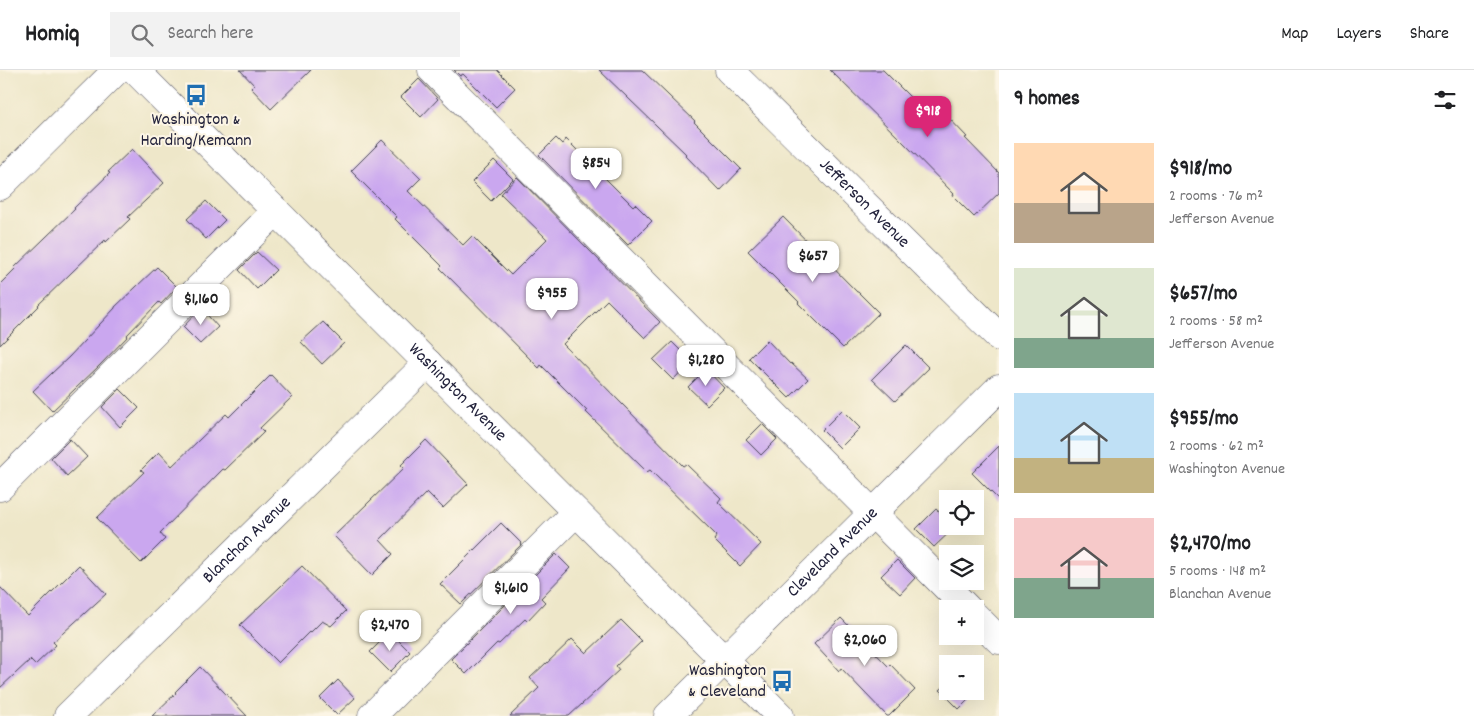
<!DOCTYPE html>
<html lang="en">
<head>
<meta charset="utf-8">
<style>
	:root { --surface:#fff; --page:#f2f2f2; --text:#202124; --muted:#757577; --line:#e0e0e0; --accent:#db2777 }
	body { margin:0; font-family:Dekko,sans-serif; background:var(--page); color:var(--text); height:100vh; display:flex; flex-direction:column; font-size:19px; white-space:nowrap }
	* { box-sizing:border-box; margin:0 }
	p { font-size:16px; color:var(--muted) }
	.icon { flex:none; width:28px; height:28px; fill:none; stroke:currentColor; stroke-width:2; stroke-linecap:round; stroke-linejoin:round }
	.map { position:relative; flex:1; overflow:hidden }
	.drawer { display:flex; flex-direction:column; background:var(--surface); width:475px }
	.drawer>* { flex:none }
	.fabs { position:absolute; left:939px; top:420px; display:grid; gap:10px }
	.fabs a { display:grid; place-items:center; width:45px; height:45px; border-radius:0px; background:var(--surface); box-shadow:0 5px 20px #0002; font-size:25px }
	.price { position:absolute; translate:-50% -42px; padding:0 11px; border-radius:10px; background:#fff; color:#222; font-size:16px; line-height:32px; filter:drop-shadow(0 1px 2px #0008) }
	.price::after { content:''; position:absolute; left:50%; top:30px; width:15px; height:11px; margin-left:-8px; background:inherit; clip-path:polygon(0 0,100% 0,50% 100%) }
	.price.active { background:var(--accent); color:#fff }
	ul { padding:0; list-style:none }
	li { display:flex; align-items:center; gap:15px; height:125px; padding:0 15px }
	li span { display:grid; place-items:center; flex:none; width:140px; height:100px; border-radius:0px; color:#555 }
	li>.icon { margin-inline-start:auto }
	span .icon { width:60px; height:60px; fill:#fffc; stroke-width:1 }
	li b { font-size:21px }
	h2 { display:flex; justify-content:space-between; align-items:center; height:60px; padding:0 15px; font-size:21px }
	header { display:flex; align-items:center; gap:30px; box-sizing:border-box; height:70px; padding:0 25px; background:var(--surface); border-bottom:1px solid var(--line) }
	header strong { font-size:24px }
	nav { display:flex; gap:28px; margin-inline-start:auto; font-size:18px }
	.search { width:350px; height:45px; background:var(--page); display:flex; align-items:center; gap:12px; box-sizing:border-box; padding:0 18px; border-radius:0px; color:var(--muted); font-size:19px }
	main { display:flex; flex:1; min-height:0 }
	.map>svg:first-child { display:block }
	.building { fill:#caa7ef }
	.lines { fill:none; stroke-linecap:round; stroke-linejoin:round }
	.minor-casing { stroke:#414050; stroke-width:29 }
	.minor { stroke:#fff; stroke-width:28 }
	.labels { text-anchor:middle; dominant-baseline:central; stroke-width:4; stroke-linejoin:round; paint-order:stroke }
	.poi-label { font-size:18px; fill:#22223b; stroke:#fcf5e5 }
	.street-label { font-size:18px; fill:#22223b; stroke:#fcf5e5 }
</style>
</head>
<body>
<header>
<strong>Homiq</strong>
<div class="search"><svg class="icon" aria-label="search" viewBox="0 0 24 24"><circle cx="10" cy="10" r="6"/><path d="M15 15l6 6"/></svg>Search here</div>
<nav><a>Map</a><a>Layers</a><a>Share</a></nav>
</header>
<main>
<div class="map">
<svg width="999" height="646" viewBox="0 0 999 646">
	<rect width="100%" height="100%" fill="#fcf5e5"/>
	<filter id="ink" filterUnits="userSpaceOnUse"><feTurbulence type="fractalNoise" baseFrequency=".02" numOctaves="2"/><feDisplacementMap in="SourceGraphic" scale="10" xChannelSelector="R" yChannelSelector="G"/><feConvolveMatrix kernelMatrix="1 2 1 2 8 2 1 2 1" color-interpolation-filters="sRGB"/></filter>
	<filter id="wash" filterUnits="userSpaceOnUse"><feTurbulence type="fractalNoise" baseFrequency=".0096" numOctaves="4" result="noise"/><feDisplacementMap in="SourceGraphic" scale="20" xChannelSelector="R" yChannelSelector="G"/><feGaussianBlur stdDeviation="1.12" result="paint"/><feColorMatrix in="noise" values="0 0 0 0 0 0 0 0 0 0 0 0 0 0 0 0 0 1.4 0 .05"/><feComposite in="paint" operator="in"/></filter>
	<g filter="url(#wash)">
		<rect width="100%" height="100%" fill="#eee7c9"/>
		<g id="blocks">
			<g class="building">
				<polygon points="240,0 311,0 271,39 251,18 254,15"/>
				<polygon points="454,0 497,0 515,18 496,37 463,4 460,6"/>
				<polygon points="599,0 642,0 695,51 694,52 741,99 720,121 685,85 686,84"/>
				<polygon points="830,0 883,0 937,54 946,45 967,67 965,68 999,103 999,123 974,147 953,126 954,124 903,72"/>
				<polygon points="419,9 438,29 421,47 401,27"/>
				<polygon points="556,68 562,74 566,69 633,136 635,134 652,151 628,175 539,85"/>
				<polygon points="382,70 421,108 408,121 463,175 472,166 511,205 547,169 501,124 517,107 660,252 645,268 607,230 563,274 683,396 686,394 721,428 718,432 761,474 740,496 714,470 717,466 650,400 647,402 586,342 587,341 541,295 539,298 440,198 442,196 395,149 397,147 351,101"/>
				<polygon points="132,79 164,113 128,147 130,149 106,172 105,170 38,235 39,236 0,275 0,214 16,198 15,197 75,139 74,138 110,103 108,102"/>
				<polygon points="494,90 513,109 491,131 472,112"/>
				<polygon points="206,131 225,150 206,169 187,149"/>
				<polygon points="783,147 857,222 858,222 879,243 843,278 798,233 799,232 748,181"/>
				<polygon points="257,182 276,200 257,219 239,200"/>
				<polygon points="157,197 177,217 161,234 159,232 127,265 128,266 99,296 52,341 33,321 69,287 115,238 115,237"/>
				<polygon points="201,238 218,257 200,274 183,257"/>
				<polygon points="323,252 344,273 322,294 301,272"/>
				<polygon points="767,270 790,294 791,293 808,309 789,328 749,288"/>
				<polygon points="672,272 691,291 673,310 653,290"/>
				<polygon points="906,275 929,298 895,331 872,309"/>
				<polygon points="706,299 724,318 707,335 688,317"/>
				<polygon points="271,305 292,327 260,358 264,362 225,400 223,399 160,463 165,469 141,493 97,448 144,402 141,400 159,382 172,396 226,344 229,347"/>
				<polygon points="120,319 139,338 120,357 102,337"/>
				<polygon points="842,340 860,358 840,378 822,360"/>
				<polygon points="762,354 777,369 761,385 746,370"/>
				<polygon points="70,369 87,387 67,406 51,388"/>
				<polygon points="426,370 468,414 443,438 427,422 380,470 393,484 372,505 334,466 404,398 401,395"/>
				<polygon points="999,376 999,430 972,403"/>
				<polygon points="936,439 948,450 948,456 955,457 934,477 916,459"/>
				<polygon points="501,453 522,474 461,534 440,514"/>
				<polygon points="556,484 570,498 541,528 545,532 527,551 525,549 499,574 497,573 466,604 451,589"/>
				<polygon points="897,490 915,508 900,524 881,506"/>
				<polygon points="79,495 106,524 53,572 56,575 35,595 30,590 0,618 0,517 28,546"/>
				<polygon points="302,496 346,541 331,556 322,551 311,562 310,561 278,593 240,555"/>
				<polygon points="841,548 888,596 890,594 915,620 889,646 887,646 841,598 839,601 814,574"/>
				<polygon points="621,550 642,571 616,596 619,600 569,646 510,646 539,618 530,608 546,593 546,594 572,569 586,583"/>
				<polygon points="390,562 410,582 390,602 370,582"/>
				<polygon points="200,597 247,646 152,646 176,623 175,622"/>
				<polygon points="338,610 355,628 337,645 320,628"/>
				<polygon points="948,613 948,621 975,621 975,615 979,619 959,639 940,620"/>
			</g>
		</g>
	</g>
	<g filter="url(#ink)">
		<use href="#blocks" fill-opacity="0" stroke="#414050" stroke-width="1"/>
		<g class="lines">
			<g class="minor-casing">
				<g id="minor">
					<path id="s1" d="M135,0l645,646"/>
					<polyline points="432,0 968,539"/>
					<path id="s2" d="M729,0l270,267"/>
					<polyline points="0,116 117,0"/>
					<polyline points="0,417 276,141"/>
					<polyline points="975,546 999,570"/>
					<path id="s3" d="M68,646l360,-353"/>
					<polyline points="372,646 576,442"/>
					<path id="s4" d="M668,646l331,-328"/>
				</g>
			</g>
			<use href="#minor" class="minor"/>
		</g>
	</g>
	<defs>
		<g id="bus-bare" transform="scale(1.725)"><path d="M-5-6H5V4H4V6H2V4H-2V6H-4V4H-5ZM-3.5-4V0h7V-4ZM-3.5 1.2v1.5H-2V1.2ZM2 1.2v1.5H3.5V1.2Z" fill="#1f6fb2" stroke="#fcf5e5" stroke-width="2.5" paint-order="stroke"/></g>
	</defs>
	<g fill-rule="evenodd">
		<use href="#bus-bare" x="196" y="25"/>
		<use href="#bus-bare" x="782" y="611"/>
	</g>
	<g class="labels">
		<g class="poi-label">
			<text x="196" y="50">Washington &amp;<tspan x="196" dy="21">Harding/Kemann</tspan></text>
			<text x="766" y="601" text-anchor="end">Washington<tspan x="766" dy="21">&amp; Cleveland</tspan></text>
		</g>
		<g class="street-label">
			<text stroke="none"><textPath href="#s2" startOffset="190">Jefferson Avenue</textPath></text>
			<text stroke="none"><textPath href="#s1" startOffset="456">Washington Avenue</textPath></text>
			<text stroke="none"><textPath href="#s3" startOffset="251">Blanchan Avenue</textPath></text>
			<text stroke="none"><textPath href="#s4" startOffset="232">Cleveland Avenue</textPath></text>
		</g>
	</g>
</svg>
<div class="fabs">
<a><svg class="icon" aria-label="locate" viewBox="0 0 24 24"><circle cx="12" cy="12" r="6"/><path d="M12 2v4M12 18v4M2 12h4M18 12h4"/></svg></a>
<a><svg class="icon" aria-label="layers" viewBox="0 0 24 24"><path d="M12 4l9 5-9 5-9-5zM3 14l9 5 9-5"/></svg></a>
<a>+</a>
<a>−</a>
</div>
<b class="price active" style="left:928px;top:68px">$918</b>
<b class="price" style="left:596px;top:120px">$854</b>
<b class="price" style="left:813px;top:213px">$657</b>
<b class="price" style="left:552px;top:250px">$955</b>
<b class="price" style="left:201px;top:256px">$1,160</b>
<b class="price" style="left:706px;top:317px">$1,280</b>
<b class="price" style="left:511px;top:545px">$1,610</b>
<b class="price" style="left:390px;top:582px">$2,470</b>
<b class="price" style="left:865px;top:597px">$2,060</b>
</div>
<section class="drawer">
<h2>9 homes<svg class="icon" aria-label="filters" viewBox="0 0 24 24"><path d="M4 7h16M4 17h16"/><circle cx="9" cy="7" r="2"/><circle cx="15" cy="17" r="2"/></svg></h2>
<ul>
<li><span style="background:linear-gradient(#ffd9b3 60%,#b9a48a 0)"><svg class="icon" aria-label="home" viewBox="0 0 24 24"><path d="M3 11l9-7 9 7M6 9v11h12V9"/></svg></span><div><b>$918/mo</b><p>2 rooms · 76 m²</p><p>Jefferson Avenue</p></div></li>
<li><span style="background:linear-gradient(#dfe7d0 70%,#7fa58c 0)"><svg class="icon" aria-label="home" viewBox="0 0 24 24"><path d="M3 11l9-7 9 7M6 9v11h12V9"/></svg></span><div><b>$657/mo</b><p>2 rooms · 58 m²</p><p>Jefferson Avenue</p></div></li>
<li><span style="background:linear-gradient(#bfe0f5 65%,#c2b280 0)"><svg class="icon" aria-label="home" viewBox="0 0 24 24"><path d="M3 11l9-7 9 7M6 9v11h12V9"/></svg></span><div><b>$955/mo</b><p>2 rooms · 62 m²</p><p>Washington Avenue</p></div></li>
<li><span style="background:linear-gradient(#f6c9c9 60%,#7fa58c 0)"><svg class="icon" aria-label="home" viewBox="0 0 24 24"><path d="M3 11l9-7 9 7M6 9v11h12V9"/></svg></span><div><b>$2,470/mo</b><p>5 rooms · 148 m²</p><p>Blanchan Avenue</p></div></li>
</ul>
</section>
</main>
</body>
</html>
